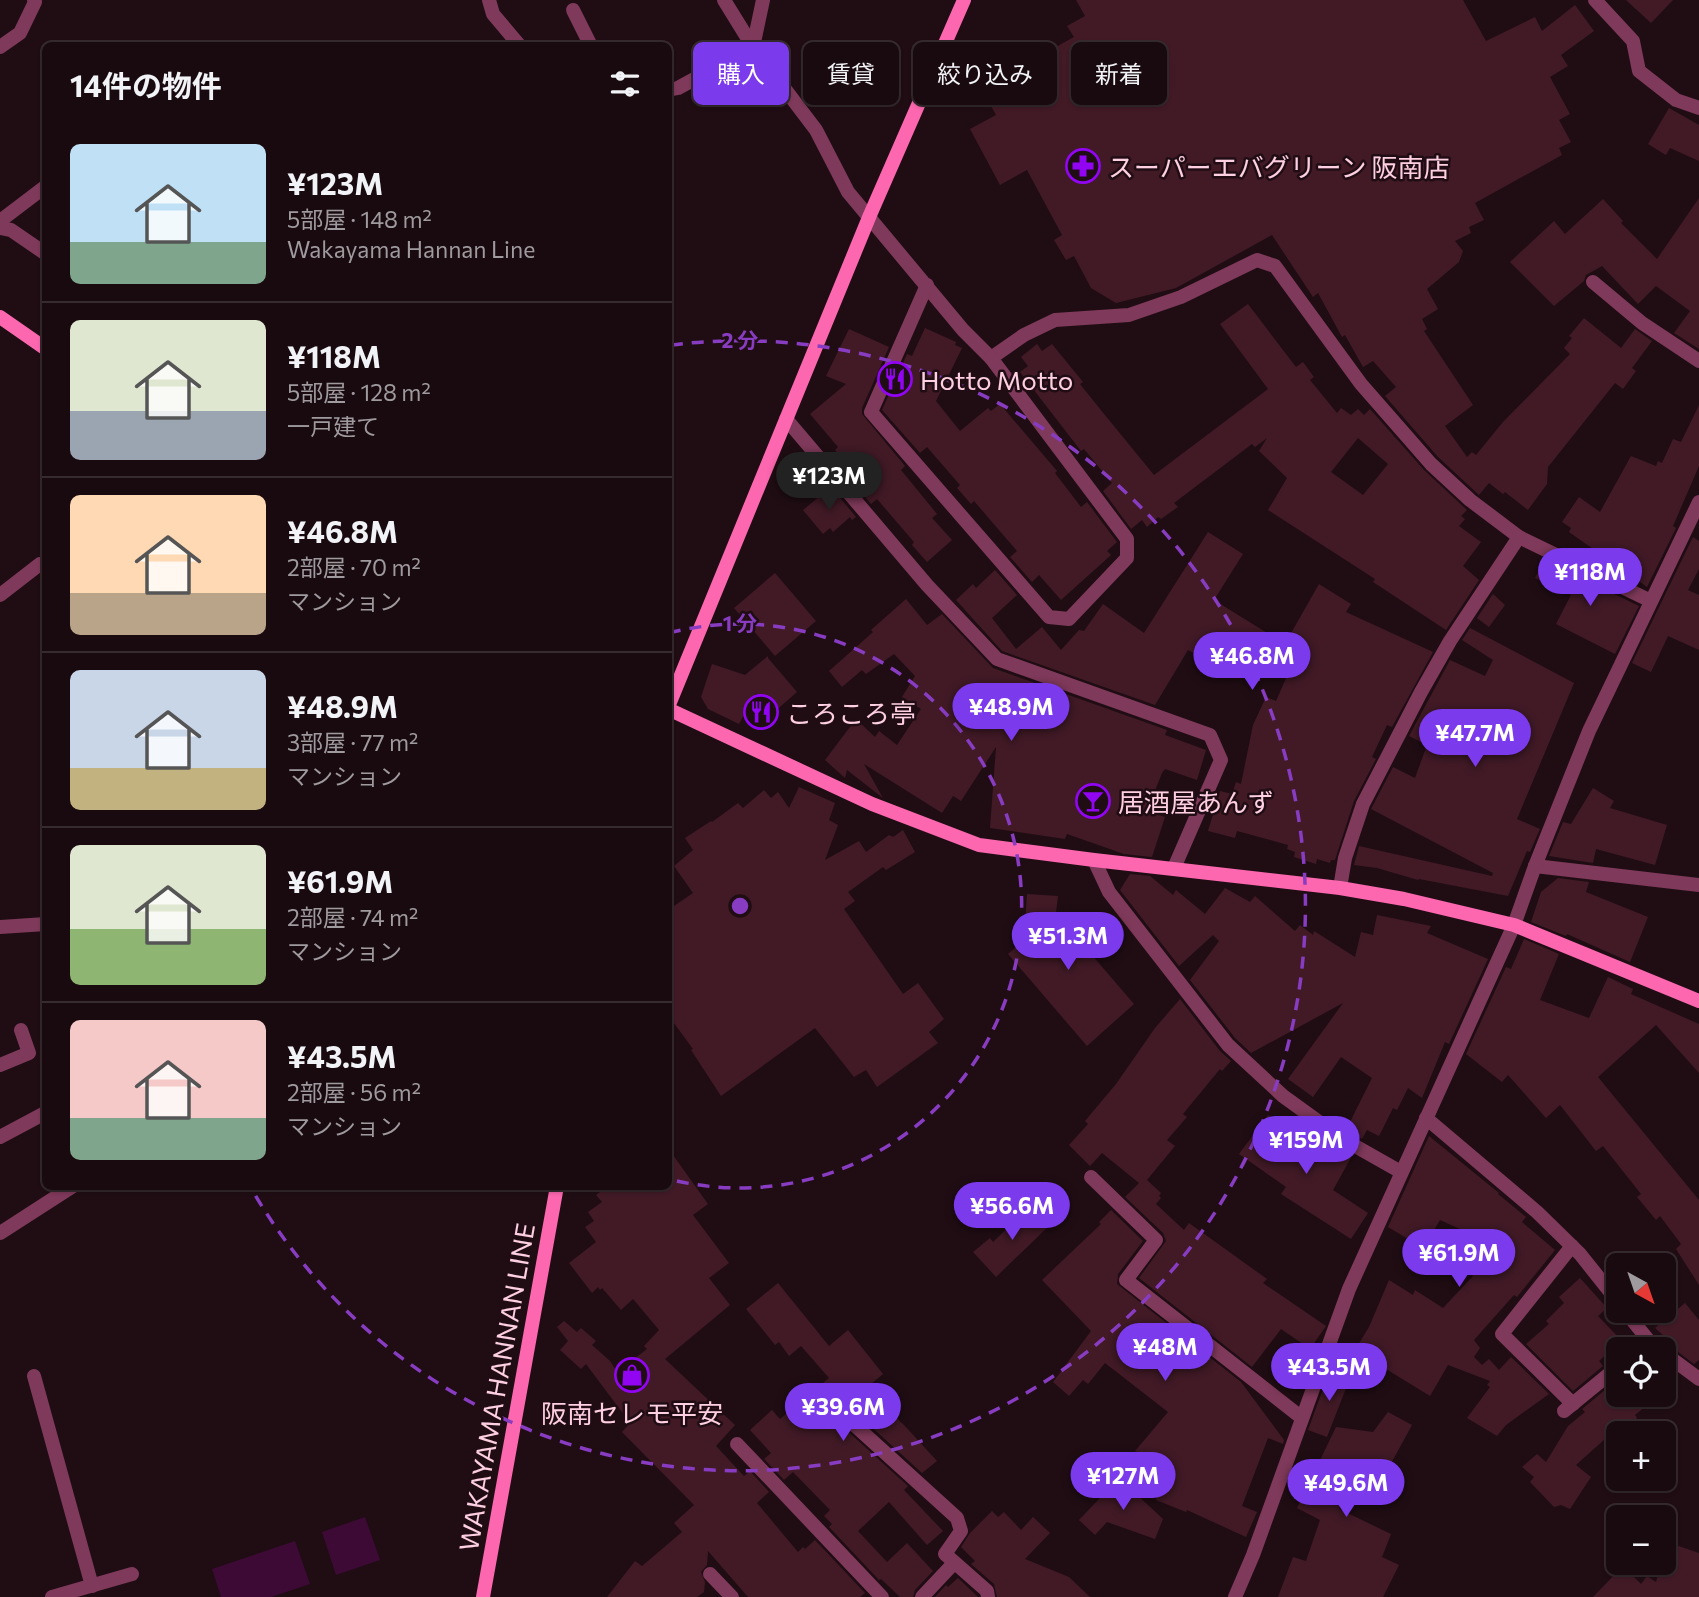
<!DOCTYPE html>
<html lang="ja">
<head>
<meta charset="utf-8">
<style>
	:root { --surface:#180a0f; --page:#25181d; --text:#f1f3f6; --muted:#9f9a9e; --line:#362b2f; --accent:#7c3aed }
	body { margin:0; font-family:Commissioner,"Noto Sans JP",sans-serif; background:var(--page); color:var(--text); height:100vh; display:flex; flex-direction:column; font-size:26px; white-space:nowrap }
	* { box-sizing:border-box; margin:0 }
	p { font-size:23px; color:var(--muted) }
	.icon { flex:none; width:38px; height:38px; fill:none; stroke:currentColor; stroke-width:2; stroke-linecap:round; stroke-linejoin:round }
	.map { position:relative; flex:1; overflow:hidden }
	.sheet { position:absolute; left:42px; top:42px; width:630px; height:1148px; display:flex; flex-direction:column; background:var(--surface); border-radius:10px; box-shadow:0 2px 5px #0004,0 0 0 2px var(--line) }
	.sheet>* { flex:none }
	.hud { position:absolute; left:693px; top:42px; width:665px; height:63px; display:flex; gap:14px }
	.needle { width:46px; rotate:140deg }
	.buttons { position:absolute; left:1606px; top:1253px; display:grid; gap:14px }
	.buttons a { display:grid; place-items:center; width:70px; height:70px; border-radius:10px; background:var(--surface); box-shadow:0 2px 5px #0004,0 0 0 2px var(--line); font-size:35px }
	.price { position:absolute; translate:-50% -60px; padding:0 16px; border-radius:24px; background:var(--accent); color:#fff; font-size:23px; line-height:46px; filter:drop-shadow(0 2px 4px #0008) }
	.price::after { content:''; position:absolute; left:50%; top:42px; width:21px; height:16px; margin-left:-10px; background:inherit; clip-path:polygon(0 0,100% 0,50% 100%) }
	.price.selected { background:#222; color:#fff }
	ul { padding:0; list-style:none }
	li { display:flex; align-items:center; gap:21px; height:175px; padding:0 28px }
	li+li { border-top:2px solid var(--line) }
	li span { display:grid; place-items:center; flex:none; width:196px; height:140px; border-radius:10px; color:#555 }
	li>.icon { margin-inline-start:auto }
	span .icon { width:84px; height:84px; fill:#fffc; stroke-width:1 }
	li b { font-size:30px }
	h2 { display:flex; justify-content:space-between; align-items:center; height:84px; padding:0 28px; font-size:30px }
	.chip { padding:0 24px; border-radius:10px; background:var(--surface); box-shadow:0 2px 5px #0004,0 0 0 2px var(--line); font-size:24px; line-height:63px }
	.chip.selected { background:var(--accent); color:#fff }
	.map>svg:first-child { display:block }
	.water { fill:#3d0a36 }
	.building { fill:#411a26; fill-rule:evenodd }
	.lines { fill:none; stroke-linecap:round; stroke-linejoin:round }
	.street { stroke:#7f395a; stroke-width:14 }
	.secondary { stroke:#fc67af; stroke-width:14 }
	.ring { fill:none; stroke:#883cc2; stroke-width:3.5; stroke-dasharray:12 9 }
	.labels { text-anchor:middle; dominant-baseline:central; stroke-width:5; stroke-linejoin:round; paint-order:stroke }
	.poi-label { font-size:26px; fill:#fecee1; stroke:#200d14; text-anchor:start }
	.street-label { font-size:26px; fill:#fecee1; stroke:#200d14 }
	.centre { fill:#883cc2; stroke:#200d14; stroke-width:3.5 }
	.ring-label { font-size:21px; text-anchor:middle; font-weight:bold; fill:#883cc2; stroke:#200d14; stroke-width:5; stroke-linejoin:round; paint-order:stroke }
</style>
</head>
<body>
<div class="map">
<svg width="1699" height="1597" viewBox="0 0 1699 1597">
	<rect width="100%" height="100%" fill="#200d14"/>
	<g class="water">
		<polygon points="365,1517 380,1560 336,1575 322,1532"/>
		<polygon points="295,1541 310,1584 271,1597 221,1597 212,1569"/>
	</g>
	<g class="building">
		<polygon points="1076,0 1463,0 1486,41 1535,17 1542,31 1575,5 1594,31 1561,55 1568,66 1550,77 1570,114 1559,120 1571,142 1559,148 1562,155 1475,203 1484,220 1469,227 1471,233 1455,241 1463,251 1459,262 1427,289 1438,309 1422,319 1427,329 1424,331 1473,405 1445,426 1467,457 1472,452 1476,455 1503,422 1570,354 1564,348 1572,338 1569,336 1584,318 1621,348 1635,329 1652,341 1632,368 1636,371 1623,389 1615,383 1548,467 1547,484 1528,510 1505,492 1503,494 1489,483 1479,495 1438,457 1385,396 1396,387 1373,361 1363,367 1345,335 1342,337 1318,293 1313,297 1272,235 1176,288 1116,303 1091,288 1074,256 1066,260 1054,240 1062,235 1027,170 1000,185 970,129 996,115 981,88 1074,37 1067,26 1085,16"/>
		<polygon points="1626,0 1673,0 1651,23"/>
		<polygon points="1669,108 1699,125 1699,161 1670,148 1666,155 1648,144"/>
		<polygon points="1699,198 1699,349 1674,333 1690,311 1656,286 1638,304 1602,266 1586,275 1584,281 1554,306 1510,262 1554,221 1565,234 1603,199 1623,221 1621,223 1657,259"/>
		<path d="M1248,304l48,63 7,-5 11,15 -4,3 27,33 4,-5 10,7 7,-6 6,6 6,-6 54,61 43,40 -6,6 4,3 -6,7 22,16 -18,24 16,14 -33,50 -73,-48 2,-3 -107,-69 19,-32 -28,-27 8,-13 -12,9 -3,-3 -78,59 4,4 -17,12 -3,-2 -11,10 -5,-7 -11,9 -28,-38 9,-8 -28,-34 -3,2 -61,-79 8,-6 -7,-9 16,-13 5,7 10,-7 31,38 -3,2 20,25 54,66 114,-86 -48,-65zM1358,438l30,26 -25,31 -32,-23z"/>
		<polygon points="925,328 956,342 955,345 962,348 936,401 960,431 988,408 991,411 1000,404 1057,471 1055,473 1081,507 1087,502 1117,542 1107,551 1111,555 1061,600 1039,575 1032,582 1010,557 1017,551 974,501 971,504 957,488 960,485 927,447 920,453 882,410 907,354 912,356"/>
		<polygon points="849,329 889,347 862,408 862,414 905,466 901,470 937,514 932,518 952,540 927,562 912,545 914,542 877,499 871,504 846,474 852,470 835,450 838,447 810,414 846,384 826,376"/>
		<polygon points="1699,405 1699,466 1673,526 1676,528 1647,587 1569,532 1571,528 1562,522 1579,497 1600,512 1631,456 1656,466 1658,461 1662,463 1673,439 1681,442"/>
		<polygon points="831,487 856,517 852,520 850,517 833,532 830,528 823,534 803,510"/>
		<polygon points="1208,532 1243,554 1214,600 1280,641 1281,640 1286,642 1319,584 1351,604 1346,612 1433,652 1392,727 1387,725 1372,757 1376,759 1354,801 1335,860 1331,860 1330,863 1317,859 1316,864 1294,857 1295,852 1287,849 1288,845 1237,831 1235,838 1208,831 1220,791 1232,794 1236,782 1241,784 1253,725 1266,697 1276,701 1290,669 1258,651 1247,676 1224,664 1222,668 1188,650 1155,705 1002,651 956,600 973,584 976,588 995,570 1017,595 992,618 1016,649 1042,627 1061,650 1079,630 1084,631 1103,604 1144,633"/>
		<polygon points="1693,537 1699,541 1699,569 1688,590 1699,595 1699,650 1668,636 1651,672 1632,663"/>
		<polygon points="1544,560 1639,606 1615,654 1556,624 1571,595 1535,578"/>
		<polygon points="775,573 816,621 775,656 734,608"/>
		<polygon points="1493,594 1505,605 1489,627 1477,618"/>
		<polygon points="906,599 927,625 942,614 993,668 1167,730 1165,735 1206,750 1197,780 1165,769 1162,773 1147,811 1165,817 1152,857 1124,854 1067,834 1065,839 990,828 996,747 961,801 953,796 942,813 864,764 883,798 847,770 845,778 825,760 856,719 875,737 879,731 897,745 921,709 902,697 915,676 894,654 866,674 862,670 842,687 829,671 873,632 871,630"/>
		<polygon points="1470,628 1574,683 1517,819 1540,829 1530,852 1527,851 1508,896 1419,879 1418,880 1377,868 1354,865 1359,846 1492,876 1493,873 1371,809 1393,767 1415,778 1427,745 1409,736 1450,660 1485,676 1493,660 1462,640"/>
		<polygon points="768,656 768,658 797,692 773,713 756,693 750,714 745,713 739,724 708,709 701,697 712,664 745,675"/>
		<polygon points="799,787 835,803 829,820 838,825 825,860 859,841 866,852 889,835 893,837 903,830 915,852 886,870 883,867 848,892 855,901 844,909 903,994 918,983 944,1019 929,1032 938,1043 877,1087 866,1070 854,1077 815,1028 721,1096 691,1050 693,1049 668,1015 668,910 693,893 674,866 693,850 685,838 711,821 712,822 738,803 743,808 764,790 771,798 778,792 789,808"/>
		<polygon points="1593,788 1614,801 1610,808 1667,825 1655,865 1596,849 1593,863 1549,856 1563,822 1571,824"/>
		<polygon points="1130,874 1150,876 1173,895 1176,890 1205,914 1225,888 1250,902 1255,896 1295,931 1300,925 1313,935 1314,931 1355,957 1361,932 1373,935 1377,915 1431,926 1427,933 1488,959 1449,1044 1445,1042 1422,1098 1408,1088 1397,1110 1393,1108 1379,1136 1367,1130 1362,1139 1346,1130 1372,1078 1341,1057 1313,1097 1288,1079 1343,1003 1251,1053 1235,1038 1190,980 1219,941 1213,935 1179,966 1120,890"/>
		<polygon points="1558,878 1589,882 1586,892 1648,917 1630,962 1567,934 1566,936 1531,922 1541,892"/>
		<polygon points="1027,894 1058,896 1056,913 1134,1004 1087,1046 1008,954 1024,940"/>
		<polygon points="1524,939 1559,954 1540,1000 1589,1018 1608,977 1633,989 1631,994 1699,1024 1699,1073 1656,1025 1598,1077 1699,1200 1699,1285 1676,1249 1681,1244 1660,1216 1656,1220 1637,1197 1641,1194 1603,1146 1596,1151 1560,1105 1546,1118 1508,1075 1502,1082 1466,1054 1506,967 1511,969"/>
		<polygon points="1180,999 1220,1051 1231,1061 1222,1071 1220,1069 1183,1114 1187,1117 1167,1140 1175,1146 1147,1180 1161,1193 1159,1196 1161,1198 1156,1204 1184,1230 1189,1223 1267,1279 1263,1283 1326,1326 1310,1349 1281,1329 1252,1367 1139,1278 1166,1241 1163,1233 1125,1197 1139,1183 1102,1153 1090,1166 1069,1145 1088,1124 1085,1121 1116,1084 1155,1028"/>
		<polygon points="1268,1115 1285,1126 1279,1134 1311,1157 1321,1140 1352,1156 1333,1190 1368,1213 1351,1239 1281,1194 1286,1187 1239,1154"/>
		<polygon points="1429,1136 1499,1193 1498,1194 1526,1217 1522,1222 1555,1250 1517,1297 1514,1295 1474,1340 1480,1348 1474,1357 1482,1365 1489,1359 1499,1370 1511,1357 1549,1394 1506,1425 1497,1436 1467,1418 1490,1387 1487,1385 1490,1381 1448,1365 1430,1396 1355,1350 1369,1327 1389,1280 1413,1295 1415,1290 1443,1308 1473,1276 1465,1271 1482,1239 1440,1220 1423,1248 1388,1227"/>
		<polygon points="668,1148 708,1204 693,1215 729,1263 709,1278 730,1305 665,1359 735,1425 716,1446 744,1476 750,1471 769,1492 757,1503 798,1552 803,1547 805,1549 815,1540 865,1593 860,1597 748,1597 708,1551 707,1565 701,1572 705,1582 704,1592 697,1597 607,1597 635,1561 642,1566 682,1532 674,1523 694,1505 622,1432 630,1423 586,1364 581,1369 560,1350 568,1341 557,1327 564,1321 577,1332 581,1328 596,1341 592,1345 610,1361 617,1372 647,1349 644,1346 659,1330 633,1299 621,1310 602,1288 600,1290 598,1287 592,1293 569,1263 596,1242 585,1227 594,1221 588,1212 602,1202 596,1195 608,1186 668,1186"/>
		<polygon points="1036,1207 1052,1223 996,1277 973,1252 990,1238 993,1242 1020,1216 1023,1219"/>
		<polygon points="1111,1210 1143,1241 1118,1274 1117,1284 1241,1382 1284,1440 1283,1444 1268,1438 1242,1506 1257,1512 1246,1537 1187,1510 1186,1512 1156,1500 1170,1464 1135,1451 1168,1412 1105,1363 1088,1384 1083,1380 1069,1396 1053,1382 1091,1331 1042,1280 1101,1224 1099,1222"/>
		<polygon points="1580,1278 1607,1308 1598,1316 1621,1340 1599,1361 1603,1366 1573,1391 1526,1344 1549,1324 1546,1321 1564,1303 1559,1297"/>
		<polygon points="778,1283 829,1346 848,1330 883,1374 865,1389 904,1425 937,1461 922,1473 855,1412 847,1411 840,1417 843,1427 908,1486 904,1490 943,1531 927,1545 889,1502 858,1531 887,1562 907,1543 933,1571 915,1590 913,1597 900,1597 881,1579 879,1580 829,1527 832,1524 824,1516 830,1510 793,1472 784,1480 764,1459 771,1453 750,1430 772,1410 780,1419 829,1378 801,1346 789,1356 779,1342 775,1345 746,1309"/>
		<polygon points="1685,1303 1699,1320 1699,1360 1694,1364 1669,1345 1664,1340 1664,1336 1655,1328"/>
		<polygon points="1330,1370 1350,1378 1327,1437 1308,1430"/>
		<polygon points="1611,1385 1618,1395 1660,1395 1635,1415 1637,1418 1609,1441 1606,1438 1576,1465 1591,1477 1570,1509 1561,1505 1554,1507 1530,1482 1534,1477 1522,1467 1537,1454 1546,1462 1568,1426 1585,1412 1582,1409"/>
		<polygon points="1388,1412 1412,1425 1382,1480 1358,1470 1339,1509 1391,1534 1382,1557 1399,1565 1383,1597 1278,1597 1293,1557 1306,1561 1320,1520 1297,1508 1336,1427 1373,1432"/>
		<polygon points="1119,1478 1163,1519 1155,1539 1107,1522 1095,1535 1079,1520"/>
		<polygon points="992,1511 998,1517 1004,1512 1021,1530 1033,1517 1050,1533 1025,1559 1069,1577 1090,1597 997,1597 994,1584 971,1564 975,1561 961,1547 970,1533"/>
		<polygon points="1667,1542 1699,1553 1699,1597 1593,1597 1623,1566 1641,1584 1647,1576 1656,1582 1661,1563 1664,1563"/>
		<polygon points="958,1578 978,1597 935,1597 946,1585 948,1587"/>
	</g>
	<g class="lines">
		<g class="street">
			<polyline points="489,0 493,14 520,46"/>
			<polyline points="724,0 753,47 816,130 848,192 963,330 991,358 1024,335 1055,320 1129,315 1181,297 1257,260 1275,266 1361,384 1431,464 1470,500 1519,537 1651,601"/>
			<polyline points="1595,0 1633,41 1639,71 1676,100 1699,108"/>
			<polyline points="573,10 591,46"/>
			<polyline points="0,47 20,33 35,2 34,0"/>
			<polyline points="753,47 763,0"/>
			<polyline points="668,90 678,88 753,47"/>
			<polyline points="0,221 46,186"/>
			<polyline points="0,228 11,230 46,254"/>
			<polyline points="1593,282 1642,323 1699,361"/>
			<polyline points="927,285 871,412 1049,617 1069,619 1127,558 1127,539 991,358"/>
			<polyline points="786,419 927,585 997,659 1210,735 1221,760 1174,868"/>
			<polyline points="0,595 40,564"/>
			<polyline points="1094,860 1109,892 1228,1045 1283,1096 1341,1138 1401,1172"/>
			<polyline points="1535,866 1699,885"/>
			<polyline points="1340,888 1345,858 1363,804 1421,692 1450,641 1519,537"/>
			<polyline points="0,927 46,924"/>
			<polyline points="0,1065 29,1053 21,1030"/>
			<polyline points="1426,1118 1537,1212 1580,1254 1619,1303"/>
			<polyline points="0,1137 45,1113"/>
			<polyline points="1091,1177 1156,1240 1126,1280 1302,1418"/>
			<polyline points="0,1233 73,1186"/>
			<polyline points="1572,1246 1502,1334 1573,1404"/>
			<polyline points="1625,1311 1649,1341 1660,1349"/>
			<polyline points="1664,1353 1699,1379"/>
			<polyline points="34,1376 92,1586"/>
			<polyline points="1564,1411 1619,1366"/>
			<polyline points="849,1420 957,1518 961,1531 945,1554 987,1591 988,1597"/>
			<polyline points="737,1444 882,1597"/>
			<polyline points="710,1574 732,1597"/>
			<polyline points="52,1597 132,1574"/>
			<polyline points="922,1597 954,1563"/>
			<polyline points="1235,1597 1253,1555 1349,1289 1514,925 1535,866 1589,731 1699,502"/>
		</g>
		<g class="secondary">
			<polyline points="0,317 46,349"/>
			<polyline points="668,707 870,215 964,0"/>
			<polyline points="668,709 872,804 979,845 1094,860 1340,888 1404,899 1514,925 1699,1001"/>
			<polyline points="483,1597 557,1186"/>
		</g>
	</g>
	<g class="ring">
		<path d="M669 633A282 282 0 1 1 669 1179"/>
		<path d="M671 345A565 565 0 1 1 251 1188"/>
	</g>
	<defs>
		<g id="pharmacy-ring" transform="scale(1.75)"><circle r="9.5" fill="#200d14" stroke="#9205f3" stroke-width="1.5"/><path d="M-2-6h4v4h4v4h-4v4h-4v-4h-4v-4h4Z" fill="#9205f3"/></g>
		<g id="restaurant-ring" transform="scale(1.75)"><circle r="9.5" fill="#200d14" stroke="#9205f3" stroke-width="1.5"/><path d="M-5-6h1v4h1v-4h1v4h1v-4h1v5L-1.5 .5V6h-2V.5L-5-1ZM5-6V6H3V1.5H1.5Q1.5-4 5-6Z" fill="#9205f3"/></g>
		<g id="bar-ring" transform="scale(1.75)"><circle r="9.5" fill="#200d14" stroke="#9205f3" stroke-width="1.5"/><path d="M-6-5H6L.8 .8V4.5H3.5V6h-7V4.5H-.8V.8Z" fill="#9205f3"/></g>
		<g id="shop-ring" transform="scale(1.75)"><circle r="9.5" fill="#200d14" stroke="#9205f3" stroke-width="1.5"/><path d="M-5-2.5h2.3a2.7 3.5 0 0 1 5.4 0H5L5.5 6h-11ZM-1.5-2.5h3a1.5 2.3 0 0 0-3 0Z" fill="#9205f3"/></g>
	</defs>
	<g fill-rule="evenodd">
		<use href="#pharmacy-ring" x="1083" y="166"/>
		<use href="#restaurant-ring" x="895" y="379"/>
		<use href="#restaurant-ring" x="761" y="712"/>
		<use href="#bar-ring" x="1093" y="801"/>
		<use href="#shop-ring" x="632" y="1375"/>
	</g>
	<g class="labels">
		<g class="poi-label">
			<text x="1108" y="166">スーパーエバグリーン 阪南店</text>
			<text x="920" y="379">Hotto Motto</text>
			<text x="786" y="712">ころころ亭</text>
			<text x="1118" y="801">居酒屋あんず</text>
			<text x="632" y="1412" text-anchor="middle">阪南セレモ平安</text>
		</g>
		<g class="street-label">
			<text transform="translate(496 1387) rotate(-80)">WAKAYAMA HANNAN LINE</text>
		</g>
	</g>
	<circle cx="740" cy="906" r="10" class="centre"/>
	<g class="ring-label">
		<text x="740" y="348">2 分</text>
		<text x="740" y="631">1 分</text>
	</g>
</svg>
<div class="buttons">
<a><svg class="needle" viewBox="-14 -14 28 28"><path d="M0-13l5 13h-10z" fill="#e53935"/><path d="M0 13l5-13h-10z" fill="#9f9a9e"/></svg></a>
<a><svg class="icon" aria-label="locate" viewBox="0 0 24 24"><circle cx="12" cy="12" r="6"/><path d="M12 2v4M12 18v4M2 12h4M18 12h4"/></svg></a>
<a>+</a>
<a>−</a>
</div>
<b class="price selected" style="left:829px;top:512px">¥123M</b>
<b class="price" style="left:1590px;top:608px">¥118M</b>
<b class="price" style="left:1252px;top:692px">¥46.8M</b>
<b class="price" style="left:1011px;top:743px">¥48.9M</b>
<b class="price" style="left:1475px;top:769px">¥47.7M</b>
<b class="price" style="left:1068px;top:972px">¥51.3M</b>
<b class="price" style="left:1306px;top:1176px">¥159M</b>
<b class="price" style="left:1012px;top:1242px">¥56.6M</b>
<b class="price" style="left:1459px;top:1289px">¥61.9M</b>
<b class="price" style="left:1165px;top:1383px">¥48M</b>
<b class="price" style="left:1329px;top:1403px">¥43.5M</b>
<b class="price" style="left:843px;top:1443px">¥39.6M</b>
<b class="price" style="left:1123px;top:1512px">¥127M</b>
<b class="price" style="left:1346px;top:1519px">¥49.6M</b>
<div class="hud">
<a class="chip selected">購入</a>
<a class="chip">賃貸</a>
<a class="chip">絞り込み</a>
<a class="chip">新着</a>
</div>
<section class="sheet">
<h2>14件の物件<svg class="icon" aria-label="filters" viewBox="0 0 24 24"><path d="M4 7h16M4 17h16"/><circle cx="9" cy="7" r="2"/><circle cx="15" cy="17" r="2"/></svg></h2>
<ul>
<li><span style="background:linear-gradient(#bfe0f5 70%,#7fa58c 0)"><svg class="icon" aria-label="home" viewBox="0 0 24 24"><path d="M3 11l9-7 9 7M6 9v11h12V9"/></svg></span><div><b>¥123M</b><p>5部屋 · 148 m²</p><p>Wakayama Hannan Line</p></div></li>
<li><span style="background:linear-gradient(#dfe7d0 65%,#9aa5b1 0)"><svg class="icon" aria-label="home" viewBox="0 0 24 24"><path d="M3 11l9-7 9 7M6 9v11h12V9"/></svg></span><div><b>¥118M</b><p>5部屋 · 128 m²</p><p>一戸建て</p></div></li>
<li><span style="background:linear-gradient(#ffd9b3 70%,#b9a48a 0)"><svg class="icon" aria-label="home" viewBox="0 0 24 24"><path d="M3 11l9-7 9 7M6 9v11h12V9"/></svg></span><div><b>¥46.8M</b><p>2部屋 · 70 m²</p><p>マンション</p></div></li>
<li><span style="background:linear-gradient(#c9d6e8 70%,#c2b280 0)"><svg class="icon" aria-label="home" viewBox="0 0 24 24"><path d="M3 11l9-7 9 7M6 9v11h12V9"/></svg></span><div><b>¥48.9M</b><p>3部屋 · 77 m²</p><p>マンション</p></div></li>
<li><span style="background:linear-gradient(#dfe7d0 60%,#8fb573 0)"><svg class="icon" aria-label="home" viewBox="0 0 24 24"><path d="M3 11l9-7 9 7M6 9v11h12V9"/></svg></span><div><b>¥61.9M</b><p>2部屋 · 74 m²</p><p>マンション</p></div></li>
<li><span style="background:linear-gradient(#f6c9c9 70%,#7fa58c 0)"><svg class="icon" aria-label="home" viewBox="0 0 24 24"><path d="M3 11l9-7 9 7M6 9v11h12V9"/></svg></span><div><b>¥43.5M</b><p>2部屋 · 56 m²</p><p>マンション</p></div></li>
</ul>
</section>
</div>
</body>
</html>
